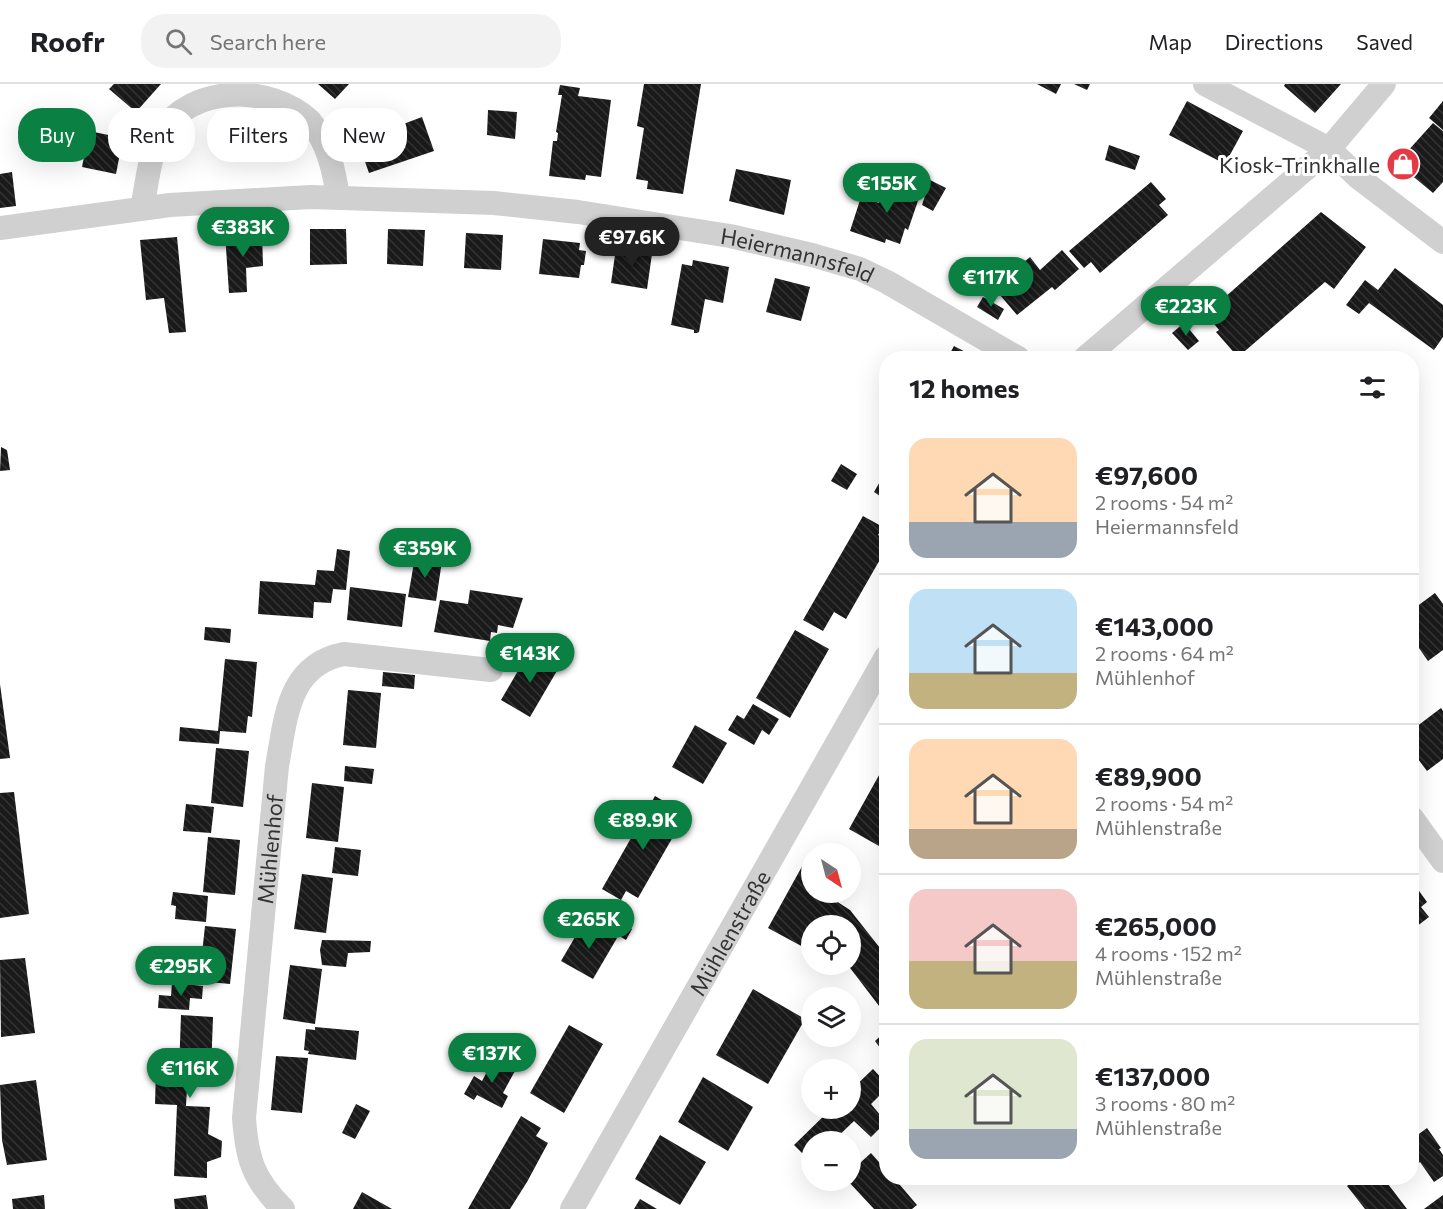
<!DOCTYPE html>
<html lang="en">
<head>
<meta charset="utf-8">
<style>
	:root { --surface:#fff; --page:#f2f2f2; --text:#202124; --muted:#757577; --line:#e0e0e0; --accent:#0b8043 }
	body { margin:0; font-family:Commissioner,sans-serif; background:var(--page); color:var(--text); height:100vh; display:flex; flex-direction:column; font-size:22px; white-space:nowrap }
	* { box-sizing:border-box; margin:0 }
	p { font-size:20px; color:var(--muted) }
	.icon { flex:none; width:33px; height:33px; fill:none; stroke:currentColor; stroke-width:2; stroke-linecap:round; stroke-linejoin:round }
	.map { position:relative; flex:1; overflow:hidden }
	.panel { position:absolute; left:879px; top:267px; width:540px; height:834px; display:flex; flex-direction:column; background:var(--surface); border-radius:24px; box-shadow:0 6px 24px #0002 }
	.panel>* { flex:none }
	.guide { position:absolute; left:18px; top:24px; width:570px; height:54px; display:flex; gap:12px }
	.needle { width:39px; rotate:144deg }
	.tools { position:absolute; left:801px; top:759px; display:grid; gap:12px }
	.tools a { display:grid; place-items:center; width:60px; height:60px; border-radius:50%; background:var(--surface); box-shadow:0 6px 24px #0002; font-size:30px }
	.price { position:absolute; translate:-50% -51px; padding:0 14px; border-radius:21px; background:var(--accent); color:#fff; font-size:20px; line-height:39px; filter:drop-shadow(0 2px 3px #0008) }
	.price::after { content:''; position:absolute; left:50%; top:36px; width:18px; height:14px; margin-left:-9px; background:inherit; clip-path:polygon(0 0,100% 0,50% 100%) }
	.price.selected { background:#222; color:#fff }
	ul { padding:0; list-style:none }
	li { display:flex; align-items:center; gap:18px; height:150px; padding:0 30px }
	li+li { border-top:2px solid var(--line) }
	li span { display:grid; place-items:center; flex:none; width:168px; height:120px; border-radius:18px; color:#555 }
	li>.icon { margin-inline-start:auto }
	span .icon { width:72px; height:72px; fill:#fffc; stroke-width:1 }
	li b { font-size:26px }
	h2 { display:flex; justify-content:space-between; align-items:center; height:72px; padding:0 30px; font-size:26px }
	.pill { padding:0 21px; border-radius:24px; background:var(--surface); box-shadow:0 6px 24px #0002; font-size:21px; line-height:54px }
	.pill.selected { background:var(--accent); color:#fff }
	header { display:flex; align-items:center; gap:36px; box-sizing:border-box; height:84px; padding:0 30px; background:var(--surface); border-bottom:2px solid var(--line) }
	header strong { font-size:28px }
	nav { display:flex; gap:33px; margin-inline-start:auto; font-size:21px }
	.search { width:420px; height:54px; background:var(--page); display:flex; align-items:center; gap:15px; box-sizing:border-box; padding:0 21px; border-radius:24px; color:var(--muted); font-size:22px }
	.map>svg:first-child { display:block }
	.building { fill:url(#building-back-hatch) }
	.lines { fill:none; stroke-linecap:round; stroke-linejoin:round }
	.minor { stroke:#d0d0d0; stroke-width:24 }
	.labels { text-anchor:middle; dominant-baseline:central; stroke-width:6; stroke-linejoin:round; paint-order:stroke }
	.poi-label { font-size:22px; fill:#333; stroke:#fff; text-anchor:end }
	.street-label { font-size:22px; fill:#333; stroke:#fff }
</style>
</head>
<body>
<header>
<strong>Roofr</strong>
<div class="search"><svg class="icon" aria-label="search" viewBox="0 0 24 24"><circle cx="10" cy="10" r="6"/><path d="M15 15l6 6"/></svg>Search here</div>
<nav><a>Map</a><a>Directions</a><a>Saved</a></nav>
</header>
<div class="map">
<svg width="1443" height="1125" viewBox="0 0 1443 1125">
	<defs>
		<pattern id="building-back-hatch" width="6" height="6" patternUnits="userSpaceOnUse" patternTransform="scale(1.5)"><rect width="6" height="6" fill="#1a1a1a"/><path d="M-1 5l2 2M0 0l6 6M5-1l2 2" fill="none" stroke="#333"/></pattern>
	</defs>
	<rect width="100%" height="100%" fill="#fff"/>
	<g class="building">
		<polygon points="114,0 161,0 136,28 109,5"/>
		<polygon points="318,0 349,0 335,15"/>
		<polygon points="644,0 701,0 683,110 647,105 648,97 636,95 644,44 637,42"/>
		<polygon points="1037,0 1061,0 1056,10"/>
		<polygon points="1074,0 1090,0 1087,6"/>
		<polygon points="1285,0 1341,0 1315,29 1284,2"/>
		<polygon points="560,1 580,4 578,12 611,16 601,93 586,91 585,96 549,92 553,57 557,57 558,49 556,48 562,11 558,11"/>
		<polygon points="1187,17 1243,47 1225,80 1169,51"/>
		<polygon points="1443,17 1443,46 1429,34"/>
		<polygon points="488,26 517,28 515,55 487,51"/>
		<polygon points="384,27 390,45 422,33 434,67 369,89 351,38"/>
		<polygon points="1433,39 1443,47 1443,98 1433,109 1397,79"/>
		<polygon points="89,47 123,54 116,90 82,83"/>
		<polygon points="1109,61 1140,72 1135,86 1105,76"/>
		<polygon points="736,85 791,96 784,131 729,117"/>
		<polygon points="12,88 16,122 0,124 0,90"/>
		<polygon points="887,96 921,108 908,146 905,144 900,160 886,155 885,159 850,147 861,113 879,119"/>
		<polygon points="930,96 946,104 933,127 922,121"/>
		<polygon points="1151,98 1166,115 1159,121 1168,131 1100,189 1091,178 1084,184 1069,167"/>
		<polygon points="1321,128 1366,163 1334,205 1325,198 1238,273 1216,248 1219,246 1206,230"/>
		<polygon points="310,145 346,145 347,180 310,181"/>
		<polygon points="388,145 425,146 423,182 387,180"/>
		<polygon points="262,147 263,182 246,184 247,208 229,209 225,149"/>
		<polygon points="466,149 503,151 501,186 464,184"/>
		<polygon points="177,153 186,248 169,249 164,214 146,216 140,156"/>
		<polygon points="543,155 580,159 579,166 586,167 584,181 581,181 579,194 539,190"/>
		<polygon points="616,164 652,170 647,205 611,199"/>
		<polygon points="1062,166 1079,185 1055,206 1052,203 1017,231 994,204 1030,173 1040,186"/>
		<polygon points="693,176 729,183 723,219 705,215 699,248 697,249 694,249 694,246 671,241 682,180 692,182"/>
		<polygon points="1395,184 1443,221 1443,253 1434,266 1369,219 1359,230 1346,221 1365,196 1378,206"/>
		<polygon points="775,194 810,203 801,237 766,228"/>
		<polygon points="983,213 1004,225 998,236 977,223"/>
		<polygon points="1184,239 1199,257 1188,266 1172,249"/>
		<polygon points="954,262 977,274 951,274 948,273"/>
		<polygon points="1169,267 1175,274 1159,274"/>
		<polygon points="933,268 945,274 929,274"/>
		<polygon points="1,363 7,366 10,386 0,387"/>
		<polygon points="841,380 857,390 847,406 831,397"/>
		<polygon points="886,387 886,416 874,408"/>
		<polygon points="863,432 883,443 878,451 886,456 886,465 846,535 834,528 823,547 803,536"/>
		<polygon points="337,465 350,467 346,506 333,505 331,519 314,518 313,534 258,530 260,497 315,501 317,486 334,487"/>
		<polygon points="415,473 442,477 436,517 408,513"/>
		<polygon points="350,503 406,510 402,543 347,536"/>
		<polygon points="470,506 523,514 513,544 498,541 497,549 491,548 490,557 434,548 440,516 468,520"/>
		<polygon points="1435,509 1443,520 1443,566 1428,577 1412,554 1412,526"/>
		<polygon points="205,543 231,545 230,559 204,556"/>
		<polygon points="795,546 829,565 790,634 756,614"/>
		<polygon points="529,568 558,585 530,633 501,616"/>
		<polygon points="225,575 257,578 252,633 248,632 246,649 220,647 219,660 179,657 180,643 218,647"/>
		<polygon points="383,588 415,591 414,605 382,602"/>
		<polygon points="0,600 10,674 0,675"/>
		<polygon points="348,606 381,609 376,664 343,661"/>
		<polygon points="753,620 779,635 769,651 762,646 754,661 728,646 737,631 744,635"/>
		<polygon points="1441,624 1443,627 1443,675 1427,687 1412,667 1412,646"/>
		<polygon points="695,641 727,659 703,700 672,683"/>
		<polygon points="216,664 249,667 243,723 211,719"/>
		<polygon points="345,682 374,685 372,700 344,697"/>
		<polygon points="883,684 886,686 886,766 849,745"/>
		<polygon points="312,699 344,703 338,758 306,754"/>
		<polygon points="14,708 29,830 0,834 0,709"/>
		<polygon points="655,712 674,723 670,731 682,737 638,814 626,807 621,816 602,805"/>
		<polygon points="186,720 214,723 211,749 183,747"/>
		<polygon points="208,753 240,756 235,811 203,808"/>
		<polygon points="335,763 361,766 358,792 332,789"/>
		<polygon points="805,777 812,781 812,808 837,808 833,815 850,826 880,864 885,860 886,862 886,886 882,889 886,894 886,931 847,880 850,880 850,842 812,842 812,854 805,864 768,844"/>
		<polygon points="302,790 333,794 326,849 294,845"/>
		<polygon points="1412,797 1427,818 1421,823 1429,833 1412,846"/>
		<polygon points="173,808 208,812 206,838 175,835 176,822 171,821"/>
		<polygon points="600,827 632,845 626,856 594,837"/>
		<polygon points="585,836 617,854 593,895 561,877"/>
		<polygon points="205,842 236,845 230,900 199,897"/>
		<polygon points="322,856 371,857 370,868 348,869 346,883 322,881 320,866"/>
		<polygon points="25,874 35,949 1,953 0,876"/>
		<polygon points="290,881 322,885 315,940 283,935"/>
		<polygon points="172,899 203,902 202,915 190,914 189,926 158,924 159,911 171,912"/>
		<polygon points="753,905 805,935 768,1000 716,971"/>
		<polygon points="181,931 213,933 211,988 188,987 187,1004 186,1022 210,1023 208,1050 222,1057 221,1073 207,1078 207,1094 174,1092 177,1021 155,1020 156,985 179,987"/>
		<polygon points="569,941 603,960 564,1029 530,1009"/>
		<polygon points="315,943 359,947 356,976 308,970 309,967 304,966 306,945 315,946"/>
		<polygon points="886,947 886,972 875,957"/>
		<polygon points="276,972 308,974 302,1029 271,1026"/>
		<polygon points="495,973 516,985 503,1009 508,1012 502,1024 477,1011 474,1016 464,1010 474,992 482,997"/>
		<polygon points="873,985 886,999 886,1005 871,1020 886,1038 871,1053 854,1037 832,1058 812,1058 812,1079 794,1061 832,1024 850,1024 850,1007"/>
		<polygon points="703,993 753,1023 728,1067 678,1038"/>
		<polygon points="36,996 47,1076 7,1081 2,1056 0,1001"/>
		<polygon points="356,1020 370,1027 355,1055 342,1049"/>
		<polygon points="521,1032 541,1044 536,1052 548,1059 527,1098 510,1125 468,1125"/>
		<polygon points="1427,1044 1441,1064 1439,1065 1443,1071 1443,1092 1434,1098 1420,1078 1412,1084 1412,1055"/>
		<polygon points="660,1051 706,1078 680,1121 635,1095"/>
		<polygon points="871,1069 886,1086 886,1094 894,1094 917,1121 912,1125 874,1125 847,1096 850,1096 850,1088"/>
		<polygon points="1357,1094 1398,1094 1388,1100 1407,1125 1365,1125 1347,1102"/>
		<polygon points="362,1108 392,1125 353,1125"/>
		<polygon points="44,1111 45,1125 13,1125 12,1115"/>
		<polygon points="206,1111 208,1125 175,1125 174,1115"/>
		<polygon points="1443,1111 1443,1125 1424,1125"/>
		<polygon points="640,1115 657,1125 634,1125"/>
	</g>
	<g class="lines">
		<g class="minor">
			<polyline points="1205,0 1329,65 1359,94 1443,158"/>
			<path d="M142,124c5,-23 7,-53 19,-75 30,-49 110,-49 149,-12 18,22 24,49 28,76"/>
			<path id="s1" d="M0,144l170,-23 141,-8 183,6 84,9 152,24 82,19 48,14 27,13 131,76"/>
			<polyline points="1085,274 1329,65 1384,0"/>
			<polyline points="1412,734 1443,777"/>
			<path id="s2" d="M283,1125c-30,-30 -36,-50 -39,-91l33,-352c9,-47 10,-101 67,-112l147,16"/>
			<path id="s3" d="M572,1125l314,-552"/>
		</g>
	</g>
	<defs>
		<g id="shop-disc" transform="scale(1.725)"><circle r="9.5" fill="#e63946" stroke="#fff"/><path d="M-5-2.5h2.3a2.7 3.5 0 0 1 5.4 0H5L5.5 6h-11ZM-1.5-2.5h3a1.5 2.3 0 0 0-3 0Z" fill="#fff"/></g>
	</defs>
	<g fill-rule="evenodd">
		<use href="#shop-disc" x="1403" y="80"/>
	</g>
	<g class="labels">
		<g class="poi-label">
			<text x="1380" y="80">Kiosk-Trinkhalle</text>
		</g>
		<g class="street-label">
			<text stroke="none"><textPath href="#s1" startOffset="804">Heiermannsfeld</textPath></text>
			<text stroke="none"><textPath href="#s2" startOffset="372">Mühlenhof</textPath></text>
			<text stroke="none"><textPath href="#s3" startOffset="318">Mühlenstraße</textPath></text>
		</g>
	</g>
</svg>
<div class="tools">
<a><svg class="needle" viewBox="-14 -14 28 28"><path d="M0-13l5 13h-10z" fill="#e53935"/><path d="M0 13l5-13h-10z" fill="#757577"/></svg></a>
<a><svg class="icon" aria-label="locate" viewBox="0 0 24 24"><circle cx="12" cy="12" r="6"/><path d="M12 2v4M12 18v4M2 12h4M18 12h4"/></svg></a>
<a><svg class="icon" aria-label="layers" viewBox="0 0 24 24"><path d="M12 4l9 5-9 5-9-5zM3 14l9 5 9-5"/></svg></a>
<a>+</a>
<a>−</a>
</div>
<b class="price" style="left:887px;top:130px">€155K</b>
<b class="price" style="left:243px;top:174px">€383K</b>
<b class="price selected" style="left:632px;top:184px">€97.6K</b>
<b class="price" style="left:991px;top:224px">€117K</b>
<b class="price" style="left:1186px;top:253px">€223K</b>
<b class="price" style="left:425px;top:495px">€359K</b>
<b class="price" style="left:530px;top:600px">€143K</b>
<b class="price" style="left:643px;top:767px">€89.9K</b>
<b class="price" style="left:589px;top:866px">€265K</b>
<b class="price" style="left:181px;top:913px">€295K</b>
<b class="price" style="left:492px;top:1000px">€137K</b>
<b class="price" style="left:190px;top:1015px">€116K</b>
<div class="guide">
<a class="pill selected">Buy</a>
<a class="pill">Rent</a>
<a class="pill">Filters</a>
<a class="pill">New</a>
</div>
<section class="panel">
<h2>12 homes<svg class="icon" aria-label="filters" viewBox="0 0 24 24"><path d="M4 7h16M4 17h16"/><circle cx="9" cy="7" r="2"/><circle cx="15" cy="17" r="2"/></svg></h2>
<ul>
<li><span style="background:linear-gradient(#ffd9b3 70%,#9aa5b1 0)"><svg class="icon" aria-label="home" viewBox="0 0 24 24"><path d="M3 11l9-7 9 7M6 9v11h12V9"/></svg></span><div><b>€97,600</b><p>2 rooms · 54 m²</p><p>Heiermannsfeld</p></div></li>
<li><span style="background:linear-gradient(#bfe0f5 70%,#c2b280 0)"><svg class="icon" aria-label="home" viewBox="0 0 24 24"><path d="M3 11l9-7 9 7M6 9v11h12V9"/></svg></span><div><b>€143,000</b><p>2 rooms · 64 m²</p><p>Mühlenhof</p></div></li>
<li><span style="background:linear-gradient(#ffd9b3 75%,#b9a48a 0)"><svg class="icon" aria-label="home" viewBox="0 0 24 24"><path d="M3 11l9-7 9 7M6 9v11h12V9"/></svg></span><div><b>€89,900</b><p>2 rooms · 54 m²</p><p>Mühlenstraße</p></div></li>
<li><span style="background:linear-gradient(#f6c9c9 60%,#c2b280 0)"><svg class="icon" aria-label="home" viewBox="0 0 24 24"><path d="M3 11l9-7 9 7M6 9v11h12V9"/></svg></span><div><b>€265,000</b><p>4 rooms · 152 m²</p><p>Mühlenstraße</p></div></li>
<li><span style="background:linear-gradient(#dfe7d0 75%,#9aa5b1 0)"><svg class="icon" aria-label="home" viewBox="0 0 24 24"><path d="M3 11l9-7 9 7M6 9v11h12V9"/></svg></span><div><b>€137,000</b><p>3 rooms · 80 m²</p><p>Mühlenstraße</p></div></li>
</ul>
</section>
</div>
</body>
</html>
